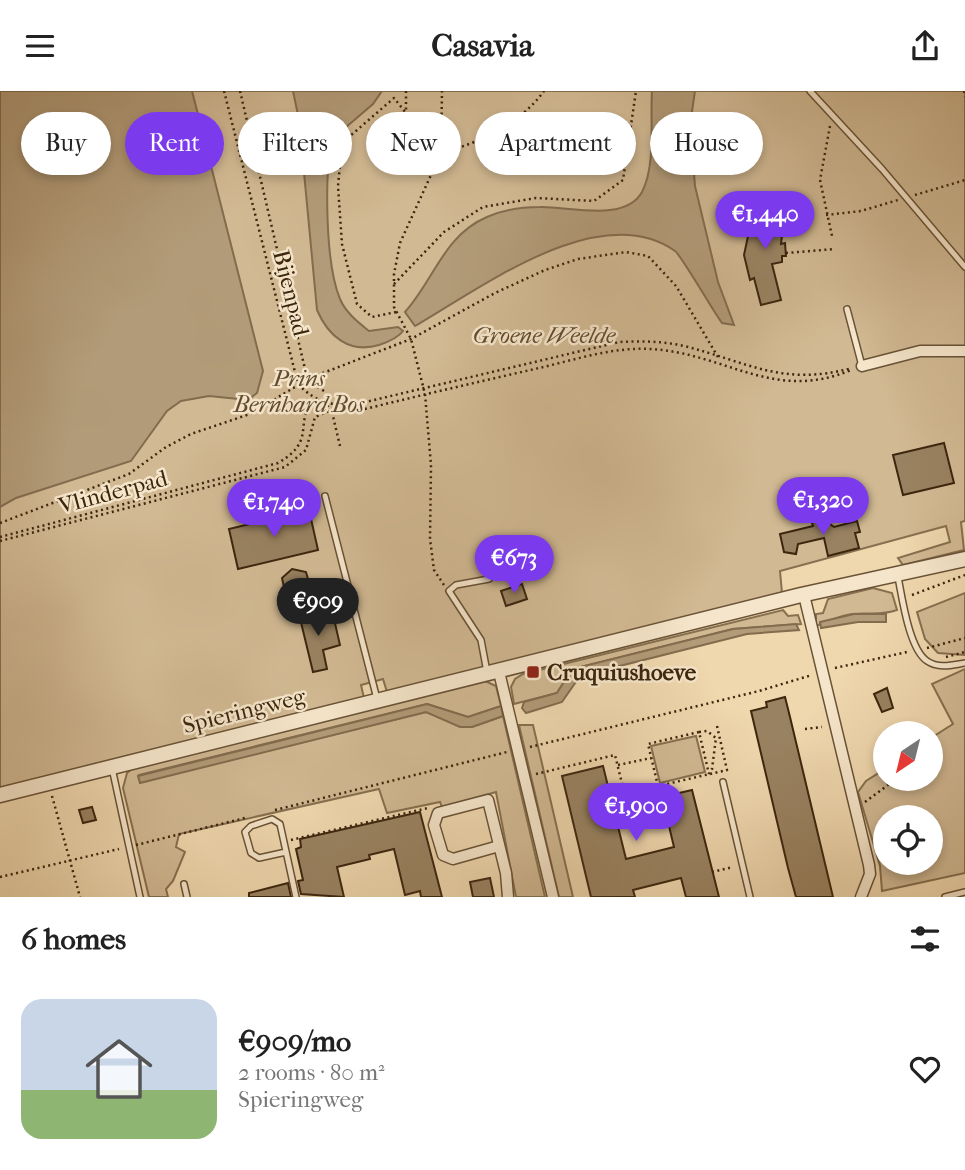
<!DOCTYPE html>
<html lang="en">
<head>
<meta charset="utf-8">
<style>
	:root { --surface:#fff; --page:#f2f2f2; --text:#222; --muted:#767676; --line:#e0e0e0; --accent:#7c3aed }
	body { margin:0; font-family:"IM FELL French Canon",serif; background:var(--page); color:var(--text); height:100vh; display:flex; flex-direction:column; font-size:26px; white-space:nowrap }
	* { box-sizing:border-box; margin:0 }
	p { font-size:23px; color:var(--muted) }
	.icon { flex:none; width:38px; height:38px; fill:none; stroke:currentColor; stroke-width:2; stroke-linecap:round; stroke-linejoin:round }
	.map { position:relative; height:806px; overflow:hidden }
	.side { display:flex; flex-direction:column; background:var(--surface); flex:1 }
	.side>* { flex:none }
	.guide { position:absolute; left:21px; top:21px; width:924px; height:63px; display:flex; gap:14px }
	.needle { width:46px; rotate:215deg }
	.controls { position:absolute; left:873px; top:630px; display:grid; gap:14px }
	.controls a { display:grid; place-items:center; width:70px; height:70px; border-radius:50%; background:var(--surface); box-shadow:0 4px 10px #0003; font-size:35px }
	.price { position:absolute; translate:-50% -60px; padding:0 16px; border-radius:24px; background:var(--accent); color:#fff; font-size:23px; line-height:46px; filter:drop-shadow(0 2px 4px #0008) }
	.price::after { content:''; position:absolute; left:50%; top:42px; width:21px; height:16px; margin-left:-10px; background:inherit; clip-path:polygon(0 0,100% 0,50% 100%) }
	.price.active { background:#222; color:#fff }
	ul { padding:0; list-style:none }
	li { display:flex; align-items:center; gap:21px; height:175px; padding:0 21px }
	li+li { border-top:2px solid var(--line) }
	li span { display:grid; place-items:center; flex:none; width:196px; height:140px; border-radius:21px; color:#555 }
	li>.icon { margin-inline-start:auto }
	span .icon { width:84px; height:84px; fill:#fffc; stroke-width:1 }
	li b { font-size:30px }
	h2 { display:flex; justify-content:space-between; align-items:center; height:84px; padding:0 21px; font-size:30px }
	.pill { padding:0 24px; border-radius:32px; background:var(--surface); box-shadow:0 4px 10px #0003; font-size:24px; line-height:63px }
	.pill.active { background:var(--accent); color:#fff }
	header { display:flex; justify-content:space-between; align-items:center; height:91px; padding:0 21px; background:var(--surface); font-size:32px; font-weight:800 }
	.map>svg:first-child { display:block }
	.green { fill:#d1b993; stroke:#867050; stroke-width:2; fill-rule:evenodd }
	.water { fill:#b29b78; stroke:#836c4e; stroke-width:2 }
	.building { fill:#998261; stroke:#3c260e; stroke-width:2 }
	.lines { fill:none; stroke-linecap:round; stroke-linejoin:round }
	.service-casing { stroke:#695236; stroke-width:8 }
	.minor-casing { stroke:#695236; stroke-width:13 }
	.tertiary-casing { stroke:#695236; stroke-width:17 }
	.path { stroke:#3c260e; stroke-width:2.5; stroke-dasharray:2 3.5; stroke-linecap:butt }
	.service { stroke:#f5e5ca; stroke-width:5 }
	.minor { stroke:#f5e5ca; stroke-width:10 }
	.tertiary { stroke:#f5e5ca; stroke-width:14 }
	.poi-dot { fill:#8f2418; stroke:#f5e5ca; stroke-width:2.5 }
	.labels { text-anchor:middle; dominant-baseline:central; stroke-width:5; stroke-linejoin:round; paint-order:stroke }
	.street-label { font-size:23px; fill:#3c260e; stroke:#f5e5ca }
	.park-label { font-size:23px; font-style:italic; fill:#614b2f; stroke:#f5e5ca }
	.poi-label { font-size:23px; font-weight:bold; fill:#3c260e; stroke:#f5e5ca; text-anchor:start }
</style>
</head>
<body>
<header><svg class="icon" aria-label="menu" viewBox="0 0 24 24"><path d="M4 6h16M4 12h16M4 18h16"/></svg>Casavia<svg class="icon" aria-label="share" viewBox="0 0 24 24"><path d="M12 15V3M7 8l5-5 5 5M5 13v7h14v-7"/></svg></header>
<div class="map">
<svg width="965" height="806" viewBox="0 0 965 806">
	<rect width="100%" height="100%" fill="#efd7ae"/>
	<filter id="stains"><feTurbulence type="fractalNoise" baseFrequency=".00286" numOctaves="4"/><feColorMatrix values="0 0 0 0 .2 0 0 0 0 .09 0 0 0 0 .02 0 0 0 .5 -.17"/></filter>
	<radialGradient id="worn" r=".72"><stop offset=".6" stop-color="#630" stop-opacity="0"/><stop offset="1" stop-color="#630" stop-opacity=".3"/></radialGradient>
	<g class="green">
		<polygon points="0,0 965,0 965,430 961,431 964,459 903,474 898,467 950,451 946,435 780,480 782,502 387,601 383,588 361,594 364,607 0,698"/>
		<path d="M873,497l19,5 5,17c-16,6 -30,2 -45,4 -14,2 -26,8 -36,12v-12l7,-1 5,-14z"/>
		<polygon points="965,502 965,564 938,562 925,548 917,521"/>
		<polygon points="783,519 788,525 798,524 801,533 733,538 572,578 557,602 514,613 511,596 515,588 523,583"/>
		<path d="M965,578v204l-83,18 -2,-25 -22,-74 8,-11 19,-12 1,10h45v-41l22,-14 -21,-40zM931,726v46h-45v-46z"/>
		<polygon points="485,590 496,595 501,615 468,626 427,613 139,684 140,691 426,621 472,636 503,625 545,806 516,806 496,701 442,716 440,711 387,722 379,698 179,743 176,756 185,761 173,790 166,798 168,806 149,806 123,697 127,682 133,677"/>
		<polygon points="519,634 533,634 573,806 559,806"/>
		<polygon points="696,645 705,681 660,692 651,655"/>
	</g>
	<g class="water">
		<polygon points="0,0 192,0 263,280 257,302 248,309 209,305 181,310 167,320 131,370 16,407 0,416"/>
		<path d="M293,0h89l-9,13 -42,36c-6,39 -6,123 9,159 6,14 18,23 29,32l29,-4 5,4c-5,7 -15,11 -24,14 -30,9 -51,-9 -62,-35l-18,-190z"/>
		<path d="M652,0h43l-5,34 5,61 23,96 16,43 -12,-2c-9,-12 -41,-68 -47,-72 -75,-53 -194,37 -260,75l-10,-14c29,-32 39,-77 82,-95 16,-7 37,-10 53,-10 28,-1 85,16 102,-15 14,-27 8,-70 10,-101z"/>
		<polygon points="854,523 886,523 886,531 858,531 821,537 820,531"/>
		<polygon points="796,533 799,539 747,543 580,585 562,611 526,622 522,617 524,611 557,602 572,578 733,538"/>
		<polygon points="427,613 468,626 501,615 503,625 472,636 460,636 426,621 140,692 138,685"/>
	</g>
	<g class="building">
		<polygon points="755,112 785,119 781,153 785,152 786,165 782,165 782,171 772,173 781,209 761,214 754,187 750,189 744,164"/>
		<polygon points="944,352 954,392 903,404 893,364"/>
		<polygon points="309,419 318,459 238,478 229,438"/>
		<polygon points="821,426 834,436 857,430 860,441 855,442 859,457 828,465 824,447 798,453 796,463 784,461 780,443 813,435 811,429"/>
		<polygon points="292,478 306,481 310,495 299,505 285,501 282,487"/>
		<polygon points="522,493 527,508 506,515 501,500"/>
		<polygon points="312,515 316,533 334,528 340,554 323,559 327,578 313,581 298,519"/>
		<polygon points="887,597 893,617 882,621 874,603"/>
		<polygon points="785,606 790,626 833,806 796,806 788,777 751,620 767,616 766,611"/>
		<polygon points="603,675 626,768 674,756 662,706 692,699 719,806 686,806 681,787 633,799 635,806 591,806 562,685"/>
		<polygon points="92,716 96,729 83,732 79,719"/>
		<polygon points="420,721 442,806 421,806 420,800 405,804 394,758 369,764 370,768 337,776 344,806 301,803 298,790 303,789 296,758 301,756 300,748"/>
		<polygon points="490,787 494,806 473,806 470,791"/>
		<polygon points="288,792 291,806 249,806 249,802"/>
	</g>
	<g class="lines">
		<g class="service-casing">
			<g id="service">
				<polyline points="810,0 882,78 965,176"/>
				<polyline points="847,218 862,275"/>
				<polyline points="325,405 377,608"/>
				<path d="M898,486c4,20 11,72 29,84 12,8 25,4 38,2"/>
				<polyline points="487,581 481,549 449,500 456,494 489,488"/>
				<polyline points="112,677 140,806"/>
				<polyline points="723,691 750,806"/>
				<polyline points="286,761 259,767 251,762 245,741 251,735 272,728 280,733 296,806"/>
				<polyline points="184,793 187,806"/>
				<polyline points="945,806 965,801"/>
			</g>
		</g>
		<g class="minor-casing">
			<g id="minor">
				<polyline points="862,275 920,260 965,260"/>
				<polyline points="804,504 869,774 870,783 861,806"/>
				<polyline points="499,581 553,806"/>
				<polyline points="499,755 453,768 443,764 434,734 438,722 488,709 506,782 508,806"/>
			</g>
		</g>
		<g class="tertiary-casing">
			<polyline id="tertiary" points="0,704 801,504 965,468"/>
		</g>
		<g class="path">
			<path d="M224,0l74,293c17,18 35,23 59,20l262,-62c22,-1 44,-1 65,4 64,16 98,41 168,22"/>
			<polyline points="240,0 305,278 313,293 324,300 329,320"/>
			<polyline points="406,0 406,22 441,62"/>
			<polyline points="964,0 965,6"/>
			<polyline points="830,35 820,89 832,145"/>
			<polyline points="441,62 442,0"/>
			<polyline points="915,104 965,89"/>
			<polyline points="826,124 861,120 898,109"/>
			<polyline points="786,162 835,158"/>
			<polyline points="394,193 444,141 483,116 536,107 594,110 623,89 636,0"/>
			<polyline points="396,221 372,226 357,213 342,153 338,95 342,52 394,7 406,22"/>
			<polyline points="332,321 340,355"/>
			<polyline points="0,432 129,383 166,356 191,343 250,323 310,287 411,248 495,202 545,179 578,168 626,161 648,165 676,195 718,266"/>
			<path d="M0,446l278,-74c41,-24 13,-40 38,-64"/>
			<path d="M0,450l285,-74 21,-17 9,-33 14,-6h28c60,-15 121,-29 182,-43 35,-8 73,-21 110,-19 75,3 124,54 202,21"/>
			<path d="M444,494l-10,-15 -4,-31 1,-74 -6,-71 -14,-55 -17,-32v-33l6,-31 41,-90c38,-10 79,-29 103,-62"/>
			<polyline points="912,504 965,484"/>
			<polyline points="927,557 965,547"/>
			<polyline points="946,566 965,561"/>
			<polyline points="835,577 907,561"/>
			<polyline points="805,638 822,636"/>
			<polyline points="699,641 707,640 716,647 712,678 709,683"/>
			<polyline points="530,656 759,600 812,584"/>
			<polyline points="618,674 651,667"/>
			<polyline points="536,683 615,664 627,713"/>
			<polyline points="658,695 648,653 699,641 709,683"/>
			<polyline points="52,705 80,806"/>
			<polyline points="865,711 896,688"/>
			<polyline points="613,717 634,712 658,695 727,679 717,635"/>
			<polyline points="275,719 507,661"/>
			<polyline points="291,749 428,717"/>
			<polyline points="136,754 245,727"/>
			<polyline points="712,781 733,776"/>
			<polyline points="0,786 119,758"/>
		</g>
		<use href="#service" class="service"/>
		<use href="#minor" class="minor"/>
		<use href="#tertiary" class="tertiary"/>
	</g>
	<rect class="poi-dot" x="526" y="574" width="14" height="14" rx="3.5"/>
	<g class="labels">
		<g class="street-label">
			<text transform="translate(291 202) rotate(76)">Bijenpad</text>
			<text transform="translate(113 401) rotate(-15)">Vlinderpad</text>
			<text transform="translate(244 620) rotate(-14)">Spieringweg</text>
		</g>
		<g class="park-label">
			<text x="544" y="244">Groene Weelde</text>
			<text x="299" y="287">Prins<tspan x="299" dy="26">Bernhard Bos</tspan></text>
		</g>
		<g class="poi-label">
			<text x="547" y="581">Cruquiushoeve</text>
		</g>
	</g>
	<rect width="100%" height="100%" filter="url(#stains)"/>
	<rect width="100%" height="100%" fill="url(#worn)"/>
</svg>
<div class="controls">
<a><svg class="needle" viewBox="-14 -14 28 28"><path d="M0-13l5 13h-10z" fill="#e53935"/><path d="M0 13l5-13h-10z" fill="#767676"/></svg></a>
<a><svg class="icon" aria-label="locate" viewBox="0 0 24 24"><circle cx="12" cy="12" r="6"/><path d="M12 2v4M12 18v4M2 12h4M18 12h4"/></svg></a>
</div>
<b class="price" style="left:765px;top:160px">€1,440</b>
<b class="price" style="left:823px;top:446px">€1,320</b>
<b class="price" style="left:274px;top:448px">€1,740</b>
<b class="price" style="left:514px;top:504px">€673</b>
<b class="price active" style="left:318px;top:547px">€909</b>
<b class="price" style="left:636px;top:752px">€1,900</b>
<div class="guide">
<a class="pill">Buy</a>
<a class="pill active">Rent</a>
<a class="pill">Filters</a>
<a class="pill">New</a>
<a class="pill">Apartment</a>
<a class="pill">House</a>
</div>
</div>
<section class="side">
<h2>6 homes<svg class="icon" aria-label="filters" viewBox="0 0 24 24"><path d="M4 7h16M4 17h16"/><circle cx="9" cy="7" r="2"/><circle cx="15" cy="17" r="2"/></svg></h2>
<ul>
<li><span style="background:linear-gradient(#c9d6e8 65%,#8fb573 0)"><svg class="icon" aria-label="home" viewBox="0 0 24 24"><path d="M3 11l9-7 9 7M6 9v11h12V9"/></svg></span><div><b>€909/mo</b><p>2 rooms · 80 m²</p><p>Spieringweg</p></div><svg class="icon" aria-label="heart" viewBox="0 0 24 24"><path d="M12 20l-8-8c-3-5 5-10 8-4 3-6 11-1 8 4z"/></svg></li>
</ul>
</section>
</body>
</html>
